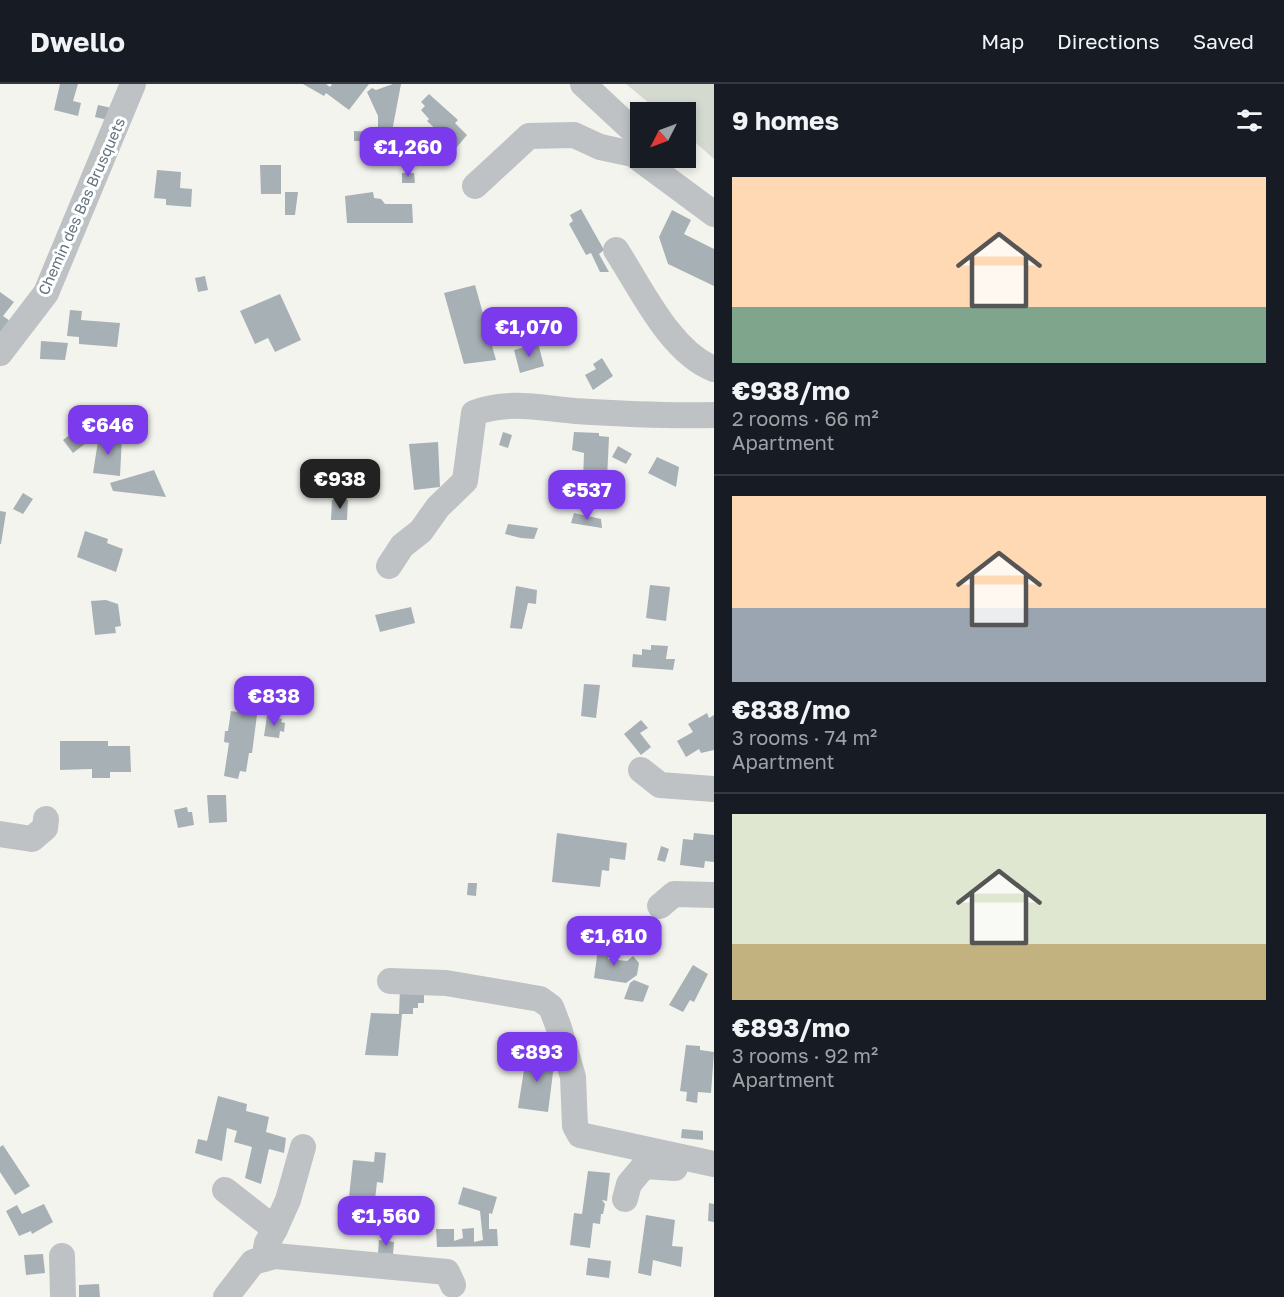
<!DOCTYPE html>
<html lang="en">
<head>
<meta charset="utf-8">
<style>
	:root { --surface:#171b24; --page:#242831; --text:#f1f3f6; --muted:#9ea1a6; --line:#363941; --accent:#7c3aed }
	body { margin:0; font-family:"Golos Text",sans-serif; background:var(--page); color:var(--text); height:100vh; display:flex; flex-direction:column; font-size:22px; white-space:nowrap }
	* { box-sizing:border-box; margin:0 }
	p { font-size:20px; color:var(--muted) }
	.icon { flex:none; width:33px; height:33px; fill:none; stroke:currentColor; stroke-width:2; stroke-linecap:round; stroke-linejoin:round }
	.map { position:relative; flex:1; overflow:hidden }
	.sheet { display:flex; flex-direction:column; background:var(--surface); width:570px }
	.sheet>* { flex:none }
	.needle { width:39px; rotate:228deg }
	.fabs { position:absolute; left:630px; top:18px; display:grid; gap:12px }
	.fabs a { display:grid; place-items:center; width:66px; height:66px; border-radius:0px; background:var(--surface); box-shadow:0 3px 9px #0003; font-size:30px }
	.price { position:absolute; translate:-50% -51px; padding:0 14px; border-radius:12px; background:var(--accent); color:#fff; font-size:20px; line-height:39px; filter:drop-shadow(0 2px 3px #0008) }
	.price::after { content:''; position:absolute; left:50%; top:36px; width:18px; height:14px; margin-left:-9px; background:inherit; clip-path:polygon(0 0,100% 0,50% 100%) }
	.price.current { background:#222; color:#fff }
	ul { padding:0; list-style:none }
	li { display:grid; align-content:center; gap:12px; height:318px; padding:0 18px }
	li+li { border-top:2px solid var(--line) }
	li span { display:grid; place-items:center; height:186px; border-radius:0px; color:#555 }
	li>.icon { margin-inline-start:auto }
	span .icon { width:108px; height:108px; fill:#fffc; stroke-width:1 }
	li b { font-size:26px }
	h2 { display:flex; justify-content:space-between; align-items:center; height:72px; padding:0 18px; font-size:26px }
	header { display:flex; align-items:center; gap:36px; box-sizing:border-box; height:84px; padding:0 30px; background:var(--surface); border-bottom:2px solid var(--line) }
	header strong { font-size:28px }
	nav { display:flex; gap:33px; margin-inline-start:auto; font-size:21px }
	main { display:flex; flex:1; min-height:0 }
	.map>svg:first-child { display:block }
	.green { fill:#d5dad1 }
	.building { fill:#a7b0b4 }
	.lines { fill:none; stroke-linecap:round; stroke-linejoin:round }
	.minor { stroke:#bec2c5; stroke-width:26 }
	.labels { text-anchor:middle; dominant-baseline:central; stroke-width:6; stroke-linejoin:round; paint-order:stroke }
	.street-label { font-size:15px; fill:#637480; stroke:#fff }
</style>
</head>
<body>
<header>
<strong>Dwello</strong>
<nav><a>Map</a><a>Directions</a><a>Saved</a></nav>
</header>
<main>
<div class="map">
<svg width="714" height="1213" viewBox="0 0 714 1213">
	<rect width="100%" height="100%" fill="#f4f4ef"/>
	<polygon class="green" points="626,0 714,0 714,75 686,50 686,28 660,28"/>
	<g class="building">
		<polygon points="60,0 78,0 73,17 81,19 78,32 54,26"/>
		<polygon points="303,0 326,0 330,3 332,0 369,0 349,26 326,9 324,12"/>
		<polygon points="393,0 401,0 390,58 354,57 354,47 378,48 378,32 367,8 372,4 376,6"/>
		<polygon points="429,10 458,36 455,39 467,51 456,64 427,37 429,35 421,26 425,22 421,18"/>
		<polygon points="98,21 112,24 108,36 95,33"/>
		<polygon points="386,59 387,68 373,67 373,60"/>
		<polygon points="260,81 281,81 281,110 261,110"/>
		<polygon points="157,86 181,88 180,104 192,105 191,123 166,121 166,115 154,114"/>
		<polygon points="402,89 414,89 415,99 402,99"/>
		<polygon points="285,108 298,108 295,131 285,131"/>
		<polygon points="373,108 374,114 381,115 385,120 412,120 413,139 347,139 345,112"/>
		<polygon points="581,125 604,166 599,170 609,188 600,188 591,169 586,171 569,140 573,137 570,131"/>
		<polygon points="672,126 691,136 684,150 714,165 714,202 668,180 659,153"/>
		<polygon points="205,192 208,206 198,208 195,194"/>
		<polygon points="475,201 496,276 464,280 444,209"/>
		<polygon points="0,208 14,218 3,232 10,237 0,249"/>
		<polygon points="280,210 301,256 275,268 268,254 255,260 240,227"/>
		<polygon points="70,226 82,227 81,236 120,239 117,263 79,260 79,253 67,252"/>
		<polygon points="41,257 68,259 65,276 40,275"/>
		<polygon points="538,259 544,282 520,289 514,266"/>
		<polygon points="602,274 613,292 593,306 585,291 596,285 593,280"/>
		<polygon points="76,346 86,359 73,369 63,356"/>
		<polygon points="503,348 512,351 508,364 499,361"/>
		<polygon points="574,348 599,349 599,352 609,353 607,395 583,397 584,369 572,366"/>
		<polygon points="99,351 122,353 120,392 93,389"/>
		<polygon points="438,358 440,403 414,406 409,360"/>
		<polygon points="618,362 632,370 626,380 612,373"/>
		<polygon points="657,373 679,383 676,403 648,389"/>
		<polygon points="154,386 166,413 113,407 110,399"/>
		<polygon points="23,409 33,415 23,430 13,425"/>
		<polygon points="332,416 348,416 347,436 331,436"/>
		<polygon points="0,427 6,428 1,460 0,460"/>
		<polygon points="574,429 601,435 602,444 571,439"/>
		<polygon points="508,440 538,444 534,455 521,454 505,450"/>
		<polygon points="85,447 108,455 107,459 123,465 116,488 77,473"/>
		<polygon points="650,501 670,503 666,537 646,534"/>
		<polygon points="516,502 537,506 536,520 528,519 522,545 510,544"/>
		<polygon points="106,516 118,520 121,542 115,543 116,549 95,551 91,517"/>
		<polygon points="411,523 415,539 380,548 375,531"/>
		<polygon points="651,561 668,562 666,575 675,575 673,586 632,583 633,570 642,571 642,565 651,566"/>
		<polygon points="584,600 600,601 596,634 581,632"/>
		<polygon points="231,627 257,631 252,669 249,669 246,688 240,687 238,695 224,692 229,659 224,658 225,647 228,647"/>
		<polygon points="707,629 709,634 714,631 714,666 701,669 699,665 686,673 677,657 693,648 688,640"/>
		<polygon points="267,632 282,635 281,638 285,639 284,648 280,647 279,654 264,652"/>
		<polygon points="641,636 648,644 640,649 651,663 641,671 624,650"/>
		<polygon points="60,657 108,657 108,662 130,662 131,688 110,688 110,694 92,694 92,685 60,686"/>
		<polygon points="207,711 226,711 227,738 209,739"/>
		<polygon points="187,723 188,728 192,728 194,741 178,744 174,726"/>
		<polygon points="557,749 627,759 625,776 610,774 609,787 602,786 600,803 552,798"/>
		<polygon points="694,749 714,751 714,778 705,777 704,784 680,781 683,755 693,756"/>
		<polygon points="661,762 669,765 665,778 657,776"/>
		<polygon points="468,799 477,799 476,812 467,811"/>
		<polygon points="625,850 636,852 635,863 624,862"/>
		<polygon points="599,858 610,860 608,875 627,877 633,872 639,879 637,891 626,899 594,894"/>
		<polygon points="693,881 708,890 694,918 690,916 683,928 669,921"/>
		<polygon points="634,896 649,902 643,918 624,915 630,899"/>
		<polygon points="400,904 424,905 424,919 418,919 418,924 413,924 413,930 402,930 398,972 365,971 371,929 399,930"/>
		<polygon points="686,961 700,962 700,966 714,968 711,1009 698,1008 697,1019 686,1017 687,1008 680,1007"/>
		<polygon points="536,970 555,973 548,1028 518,1024 526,973 536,974"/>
		<polygon points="218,1012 247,1020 246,1027 269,1033 266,1048 286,1054 284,1069 269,1065 261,1100 245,1094 252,1063 234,1058 237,1047 227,1044 222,1077 195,1069 198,1055 207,1057"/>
		<polygon points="682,1045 703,1047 703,1056 681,1054"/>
		<polygon points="3,1061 30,1102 15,1111 0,1088 0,1063"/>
		<polygon points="375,1068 386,1069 383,1099 377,1098 374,1125 348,1122 353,1076 374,1078"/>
		<polygon points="588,1087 610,1089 607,1117 602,1116 605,1120 603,1130 601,1130 600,1140 593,1139 590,1164 570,1161 574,1129 582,1130"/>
		<polygon points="463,1103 497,1113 492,1130 489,1129 489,1145 497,1145 498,1162 437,1163 436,1145 454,1145 454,1157 463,1154 462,1145 474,1144 474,1158 483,1156 480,1127 458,1120"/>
		<polygon points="709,1119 714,1120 714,1138 708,1137"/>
		<polygon points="44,1120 53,1138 32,1150 31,1147 19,1152 6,1127 17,1121 22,1130"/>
		<polygon points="646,1131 675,1136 672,1162 683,1163 681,1183 653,1176 651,1192 638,1189"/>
		<polygon points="379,1156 394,1158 393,1170 378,1169"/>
		<polygon points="43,1170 45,1189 26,1191 24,1171"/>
		<polygon points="588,1174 611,1177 609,1194 586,1191"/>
		<polygon points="99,1200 100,1213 79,1213 79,1201"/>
	</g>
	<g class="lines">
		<g class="minor">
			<polyline points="583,0 640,53"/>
			<polyline points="475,102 529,52 574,51 600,63 633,70 714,130"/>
			<path d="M616,166c25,38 54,102 98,119"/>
			<polyline points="0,269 46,209 133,0"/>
			<path d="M389,482l13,-20 19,-15 17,-24 27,-26 9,-68c33,-13 67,-5 101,-2 46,3 93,5 139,4"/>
			<polyline points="641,686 660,701 714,705"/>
			<polyline points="0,750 32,755 45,744 46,735"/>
			<polyline points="660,822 674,810 714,811"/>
			<polyline points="390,897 446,899 540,915 551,923 559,944 573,993 575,1042 580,1051 714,1080"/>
			<polyline points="225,1106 275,1145 267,1159 264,1175"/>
			<polyline points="625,1115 629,1100 644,1082 675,1084"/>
			<polyline points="275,1145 288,1116 303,1063"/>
			<polyline points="62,1172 63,1213"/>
			<polyline points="226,1213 253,1178 275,1172 447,1188 453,1201"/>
		</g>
	</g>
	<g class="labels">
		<g class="street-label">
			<text transform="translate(81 122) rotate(-66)">Chemin des Bas Brusquets</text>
		</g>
	</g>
</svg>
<div class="fabs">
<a><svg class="needle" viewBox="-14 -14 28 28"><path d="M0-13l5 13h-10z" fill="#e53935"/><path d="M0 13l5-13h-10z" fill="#9ea1a6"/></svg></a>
</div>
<b class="price" style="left:408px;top:94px">€1,260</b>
<b class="price" style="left:529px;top:274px">€1,070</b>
<b class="price" style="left:108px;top:372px">€646</b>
<b class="price current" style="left:340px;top:426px">€938</b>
<b class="price" style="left:587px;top:437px">€537</b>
<b class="price" style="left:274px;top:643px">€838</b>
<b class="price" style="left:614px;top:883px">€1,610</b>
<b class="price" style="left:537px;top:999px">€893</b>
<b class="price" style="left:386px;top:1163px">€1,560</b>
</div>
<section class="sheet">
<h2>9 homes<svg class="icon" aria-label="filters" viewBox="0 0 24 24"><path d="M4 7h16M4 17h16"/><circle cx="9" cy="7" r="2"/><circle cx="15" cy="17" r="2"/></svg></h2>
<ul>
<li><span style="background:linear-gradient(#ffd9b3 70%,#7fa58c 0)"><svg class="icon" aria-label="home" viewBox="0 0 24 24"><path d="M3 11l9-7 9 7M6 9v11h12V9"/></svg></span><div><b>€938/mo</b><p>2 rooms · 66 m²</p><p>Apartment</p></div></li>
<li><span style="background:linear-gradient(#ffd9b3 60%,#9aa5b1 0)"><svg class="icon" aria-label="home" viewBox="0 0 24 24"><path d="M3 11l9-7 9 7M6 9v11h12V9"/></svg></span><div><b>€838/mo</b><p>3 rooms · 74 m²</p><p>Apartment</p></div></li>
<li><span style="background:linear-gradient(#dfe7d0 70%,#c2b280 0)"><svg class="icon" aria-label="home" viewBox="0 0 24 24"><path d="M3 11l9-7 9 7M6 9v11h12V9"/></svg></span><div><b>€893/mo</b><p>3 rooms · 92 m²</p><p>Apartment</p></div></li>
</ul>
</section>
</main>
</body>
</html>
